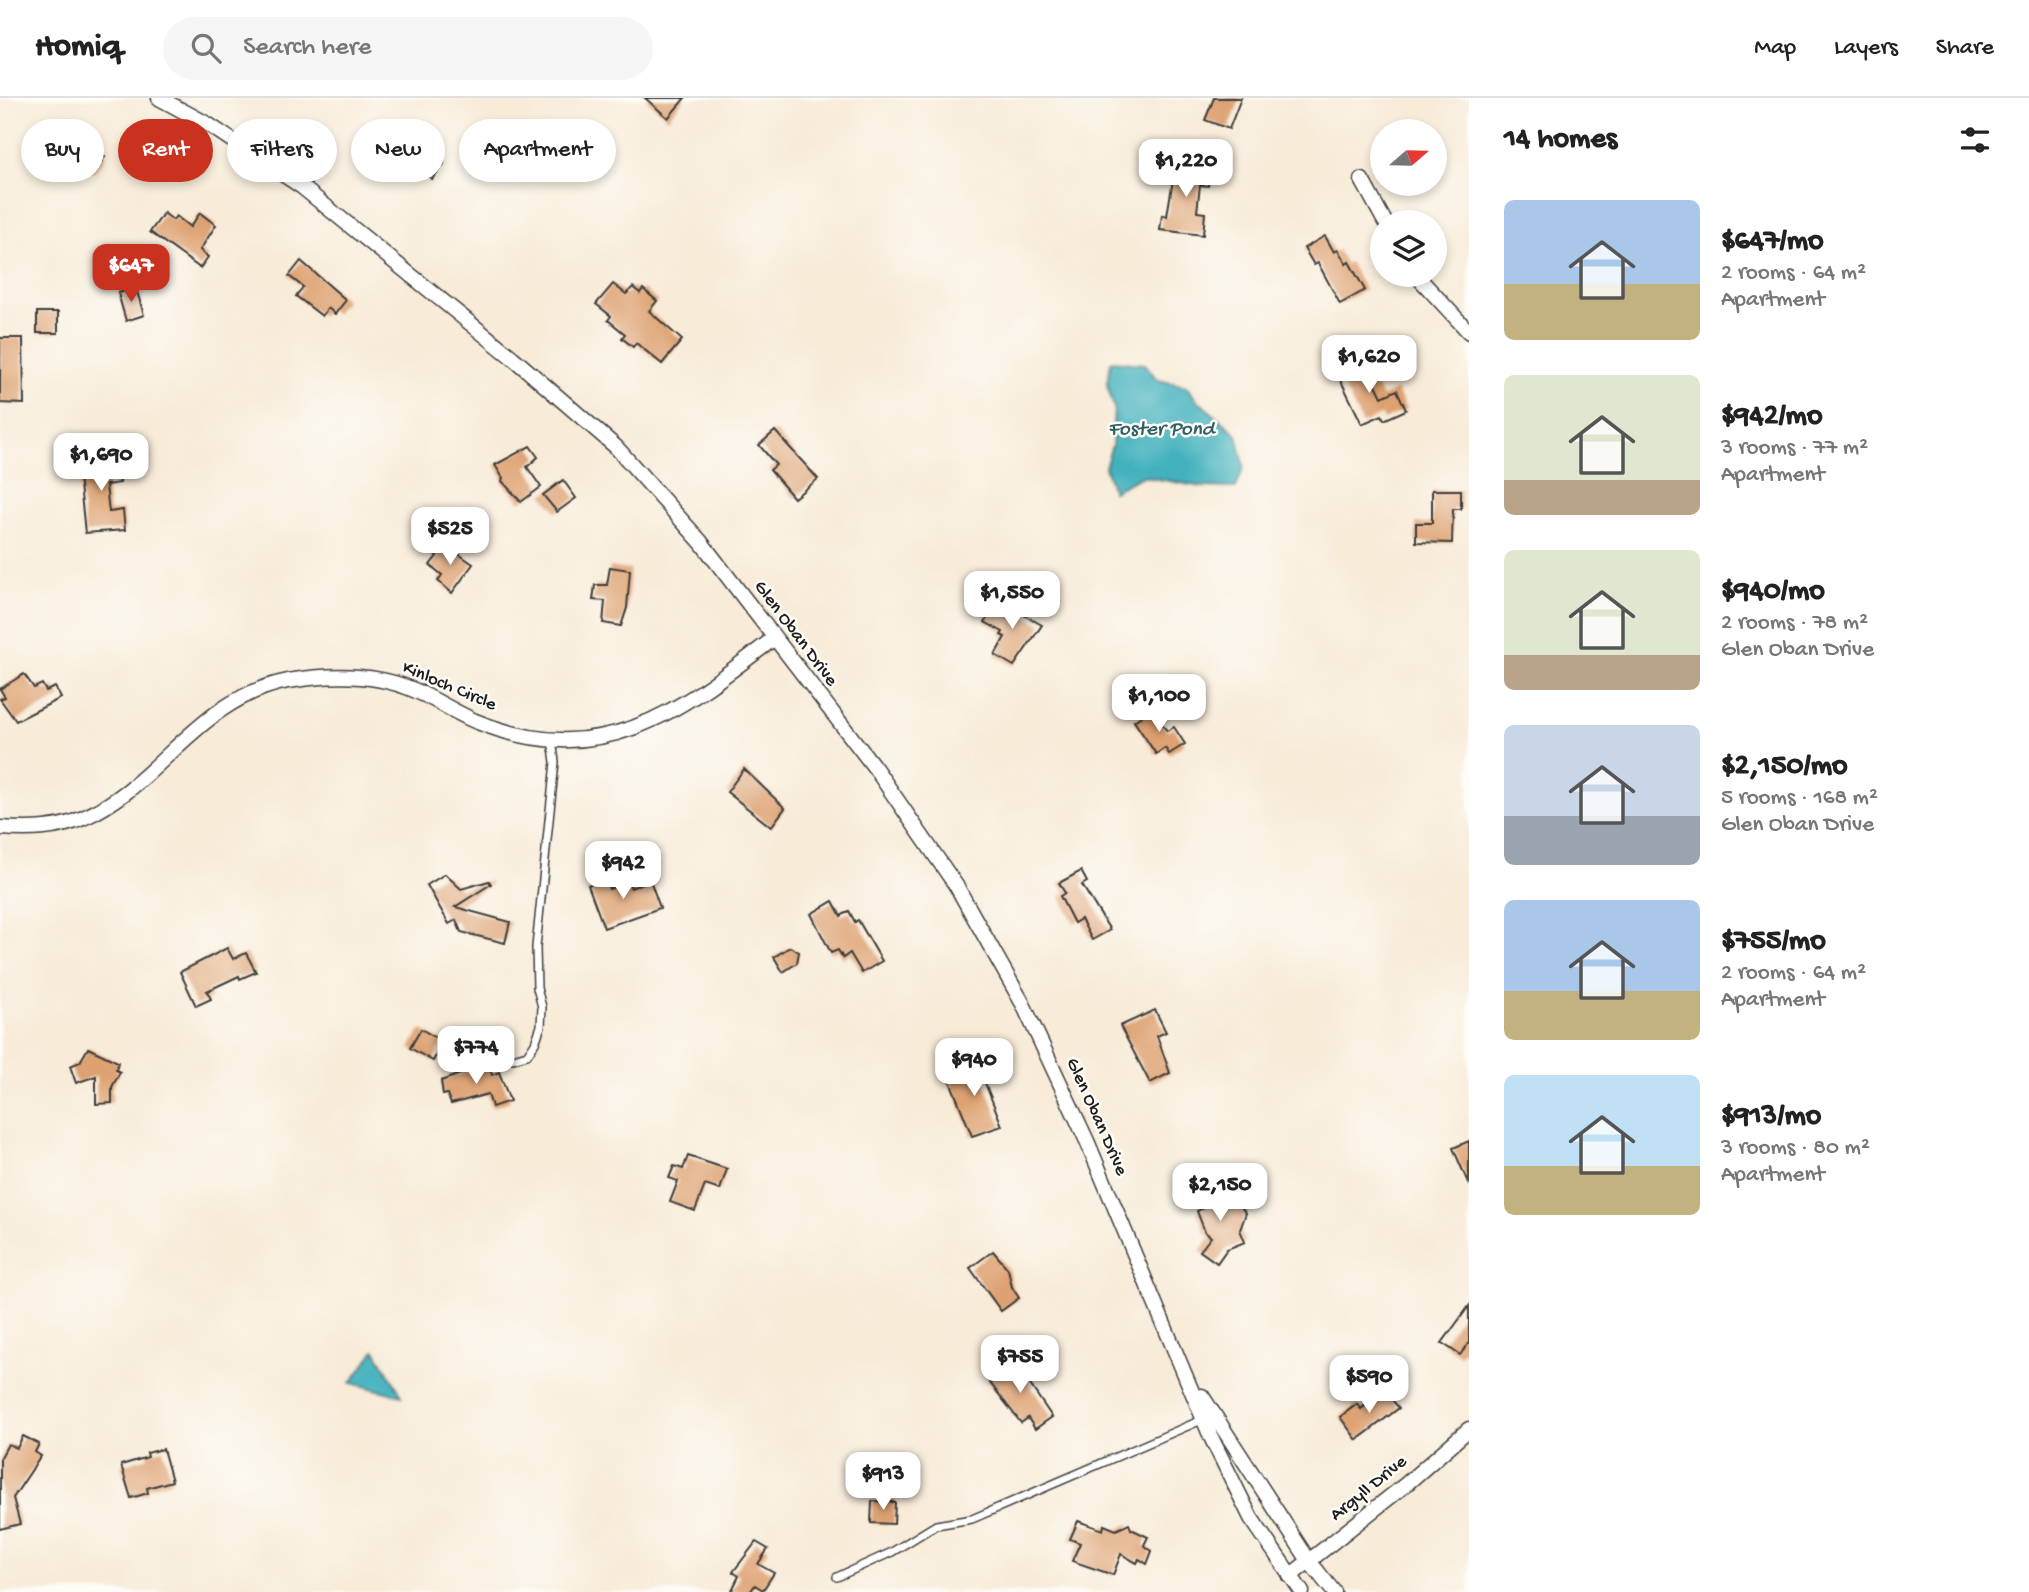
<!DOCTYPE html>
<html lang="en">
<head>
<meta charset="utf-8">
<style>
	:root { --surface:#fff; --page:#f6f6f6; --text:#222; --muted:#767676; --line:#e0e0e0; --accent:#c8321e }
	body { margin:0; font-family:"Gochi Hand",sans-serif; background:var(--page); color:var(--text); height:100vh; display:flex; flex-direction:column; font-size:26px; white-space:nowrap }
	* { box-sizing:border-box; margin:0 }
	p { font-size:23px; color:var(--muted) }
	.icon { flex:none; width:38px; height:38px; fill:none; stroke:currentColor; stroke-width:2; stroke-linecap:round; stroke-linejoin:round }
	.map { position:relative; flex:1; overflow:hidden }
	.panel { display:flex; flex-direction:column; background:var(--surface); width:560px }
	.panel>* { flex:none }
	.guide { position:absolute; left:21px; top:21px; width:665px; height:63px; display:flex; gap:14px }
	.needle { width:46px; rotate:70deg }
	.fabs { position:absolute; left:1370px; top:21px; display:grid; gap:14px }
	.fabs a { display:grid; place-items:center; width:77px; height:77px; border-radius:50%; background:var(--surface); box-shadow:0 4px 10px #0003; font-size:35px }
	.price { position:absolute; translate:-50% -60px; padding:0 16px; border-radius:14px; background:#fff; color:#222; font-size:23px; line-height:46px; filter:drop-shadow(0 2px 4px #0008) }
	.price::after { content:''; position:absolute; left:50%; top:42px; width:21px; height:16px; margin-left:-10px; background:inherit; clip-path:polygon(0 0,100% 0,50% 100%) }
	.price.on { background:var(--accent); color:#fff }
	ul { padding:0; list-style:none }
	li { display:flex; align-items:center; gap:21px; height:175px; padding:0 35px }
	li span { display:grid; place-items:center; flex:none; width:196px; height:140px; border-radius:10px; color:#555 }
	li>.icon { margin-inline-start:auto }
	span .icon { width:84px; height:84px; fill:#fffc; stroke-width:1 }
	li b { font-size:30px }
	h2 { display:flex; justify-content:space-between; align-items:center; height:84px; padding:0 35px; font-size:30px }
	.pill { padding:0 24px; border-radius:32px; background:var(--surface); box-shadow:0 4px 10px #0003; font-size:24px; line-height:63px }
	.pill.on { background:var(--accent); color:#fff }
	header { display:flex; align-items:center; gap:42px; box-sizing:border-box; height:98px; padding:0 35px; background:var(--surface); border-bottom:2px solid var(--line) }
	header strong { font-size:33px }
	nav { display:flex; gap:38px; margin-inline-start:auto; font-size:24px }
	.search { width:490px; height:63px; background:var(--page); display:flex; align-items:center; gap:18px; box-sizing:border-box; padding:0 24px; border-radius:38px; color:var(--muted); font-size:26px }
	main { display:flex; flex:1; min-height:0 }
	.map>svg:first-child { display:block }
	.water { fill:#42b1bd; stroke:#2f666c; stroke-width:2 }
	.building { fill:#dea272 }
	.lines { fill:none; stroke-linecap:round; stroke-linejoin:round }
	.lane-casing { stroke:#3d3b38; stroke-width:10 }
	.street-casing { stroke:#3d3b38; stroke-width:17 }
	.lane { stroke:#fff; stroke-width:7 }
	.street { stroke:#fff; stroke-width:14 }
	.labels { text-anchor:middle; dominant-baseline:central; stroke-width:5; stroke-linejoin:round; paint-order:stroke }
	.street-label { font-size:19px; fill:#1c1c1c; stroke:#fdfcf7 }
	.water-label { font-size:21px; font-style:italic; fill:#2d5f64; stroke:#fdfcf7 }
</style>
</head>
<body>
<header>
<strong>Homiq</strong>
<div class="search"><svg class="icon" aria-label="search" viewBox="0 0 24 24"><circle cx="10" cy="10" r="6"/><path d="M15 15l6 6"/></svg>Search here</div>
<nav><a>Map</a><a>Layers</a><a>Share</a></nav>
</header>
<main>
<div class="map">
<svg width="1469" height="1494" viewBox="0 0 1469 1494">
	<rect width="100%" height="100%" fill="#fdfcf7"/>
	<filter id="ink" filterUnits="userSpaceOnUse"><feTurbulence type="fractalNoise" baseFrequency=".0143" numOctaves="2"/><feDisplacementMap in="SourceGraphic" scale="14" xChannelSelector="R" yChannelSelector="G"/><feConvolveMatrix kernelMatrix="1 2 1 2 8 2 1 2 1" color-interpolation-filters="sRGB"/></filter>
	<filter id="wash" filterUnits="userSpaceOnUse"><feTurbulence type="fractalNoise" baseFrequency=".00686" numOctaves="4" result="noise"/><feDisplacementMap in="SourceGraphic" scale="28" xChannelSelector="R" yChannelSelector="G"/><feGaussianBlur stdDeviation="1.57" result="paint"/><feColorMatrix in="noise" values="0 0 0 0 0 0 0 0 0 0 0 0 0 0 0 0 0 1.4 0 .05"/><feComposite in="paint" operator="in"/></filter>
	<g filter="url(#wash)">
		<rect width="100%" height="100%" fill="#f8ebd8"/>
		<g class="water">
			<polygon points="1111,263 1144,266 1158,282 1186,288 1197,302 1237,336 1244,368 1236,390 1202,389 1142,378 1113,393 1105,369 1112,347 1114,310 1107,287"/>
			<polygon points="375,1252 402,1298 351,1285"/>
		</g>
		<g id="blocks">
			<g class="building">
				<polygon points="645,0 685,0 668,20"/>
				<polygon points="1214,0 1241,0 1229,31 1205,22"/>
				<polygon points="396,28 444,66 432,81 410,63 404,70 379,50"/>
				<polygon points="57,32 86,53 90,48 105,59 93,75 71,58 56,79 39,66 53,47 49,44"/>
				<polygon points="1176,63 1210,66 1208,88 1200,87 1197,114 1205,115 1203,137 1160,132 1162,117 1167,118"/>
				<polygon points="164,115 173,122 176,118 190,129 200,115 216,127 200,152 208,159 200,170 150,134"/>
				<polygon points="1325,138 1334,154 1338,152 1346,166 1349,164 1365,192 1340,206 1318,165 1314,167 1304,150"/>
				<polygon points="301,163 346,202 335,216 328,210 322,218 296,198 303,189 289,178"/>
				<polygon points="613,186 626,196 633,189 640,195 643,191 657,203 649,213 682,242 662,266 636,245 633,249 622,240 625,236 608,222 611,218 596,206"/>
				<polygon points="136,190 144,217 126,223 118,195"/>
				<rect x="37" y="214" width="21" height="21"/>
				<polygon points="0,240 23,240 24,306 0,305"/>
				<polygon points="1365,264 1382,299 1397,292 1406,312 1384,322 1382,317 1362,326 1338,277"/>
				<polygon points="775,333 818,381 794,400 770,372 776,367 759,347"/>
				<polygon points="116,346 120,385 106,387 109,414 123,412 125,432 85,435 79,377 99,374 96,348"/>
				<polygon points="530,348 538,359 527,369 541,389 521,404 502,383 503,380 495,367"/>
				<polygon points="563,382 576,400 557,414 543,397"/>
				<polygon points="1432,392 1461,392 1461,411 1453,411 1452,445 1416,444 1416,425 1432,425"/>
				<polygon points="441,444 473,466 452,495 438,483 442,477 430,467 437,458 433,454"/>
				<polygon points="610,469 630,472 627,510 621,528 603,525 605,503 593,502 595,487 607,487"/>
				<polygon points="997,502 1042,527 1014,568 995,557 1005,539 1001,537 1003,534 985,524"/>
				<polygon points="24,576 34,590 42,586 46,593 55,589 61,600 16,623 0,601 5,599 0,591"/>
				<polygon points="1152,611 1167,633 1174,629 1185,646 1169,656 1165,650 1156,656 1134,623"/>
				<polygon points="744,671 785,710 771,729 727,694"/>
				<polygon points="1081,773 1087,784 1082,787 1110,832 1092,842 1081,821 1074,825 1060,798 1065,795 1059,785"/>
				<polygon points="445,776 461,791 489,783 491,786 455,809 510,824 505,845 461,834 456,822 449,826 427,787"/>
				<polygon points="605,780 609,791 628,784 631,790 650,782 660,810 604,830 588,787"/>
				<polygon points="833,803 841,818 849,813 855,824 858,822 882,863 862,875 850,855 843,860 838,852 831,855 811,816"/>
				<polygon points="790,849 799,854 797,865 783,874 774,859"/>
				<polygon points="227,850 233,861 246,855 256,874 240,881 239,878 207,893 211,901 196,908 180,874"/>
				<polygon points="1155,912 1166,934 1157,938 1170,975 1150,985 1120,928"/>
				<polygon points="421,931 443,944 433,963 410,950"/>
				<polygon points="88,950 118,964 116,972 120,974 112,989 112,1005 96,1006 96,978 76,985 70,968 80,964"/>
				<polygon points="976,962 1002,1028 972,1038 946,973"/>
				<polygon points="488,966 492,977 499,974 510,1003 492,1009 488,996 451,1006 447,996 443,997 441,983"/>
				<polygon points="1469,1043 1469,1087 1453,1050"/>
				<polygon points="688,1058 727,1071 720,1092 705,1087 695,1113 670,1104 678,1083 669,1080 674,1068 683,1071"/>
				<polygon points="1214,1086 1218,1096 1224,1093 1226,1100 1230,1098 1232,1105 1236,1103 1246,1115 1240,1132 1245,1144 1227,1151 1217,1165 1200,1153 1211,1139 1205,1134 1197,1113 1204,1110 1201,1092"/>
				<polygon points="993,1153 1008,1171 1012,1189 1019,1200 1001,1213 970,1170"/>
				<polygon points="1469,1208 1469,1245 1460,1257 1442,1245"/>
				<polygon points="1014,1263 1052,1319 1035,1331 1028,1320 1021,1325 987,1281"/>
				<polygon points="1384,1292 1399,1310 1357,1342 1340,1319 1357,1306 1361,1311"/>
				<polygon points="23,1338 39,1346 35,1354 41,1358 13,1400 20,1426 0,1431 0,1361 8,1346 17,1350"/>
				<polygon points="163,1351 172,1383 147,1390 148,1395 131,1400 121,1367 148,1359 147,1355"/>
				<polygon points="872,1403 895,1404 894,1426 871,1425"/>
				<polygon points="1078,1423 1103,1432 1104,1427 1116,1432 1129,1426 1131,1431 1148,1439 1144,1447 1152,1453 1147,1466 1139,1461 1137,1465 1121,1456 1113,1477 1072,1463 1080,1445 1070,1441"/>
				<polygon points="756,1444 768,1451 758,1466 774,1475 763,1492 755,1487 750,1494 731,1494 739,1478 733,1474"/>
			</g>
		</g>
	</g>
	<g filter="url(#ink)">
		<use href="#blocks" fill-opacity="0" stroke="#3d3b38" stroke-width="2"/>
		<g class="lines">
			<g class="lane-casing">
				<g id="lane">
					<polyline points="513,961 527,957 535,945 541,928 542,909 537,890 536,849 555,664 552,641"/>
					<polyline points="837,1479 892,1454 936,1427 972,1421 1204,1321"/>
				</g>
			</g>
			<g class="street-casing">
				<g id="street">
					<polyline points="159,0 209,27 302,89 513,260 616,349 701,444 875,670 957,789 1023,906 1087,1043 1211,1339 1251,1420 1302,1494"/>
					<polyline points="1362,82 1385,124"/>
					<polyline points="1416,177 1469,234"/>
					<path d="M0,730c28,2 57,2 83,-10 77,-33 113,-119 205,-137 41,-7 87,-8 126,9 21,9 40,22 61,31 127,51 202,-8 298,-82"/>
					<polyline points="1202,1298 1309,1463 1334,1494"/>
					<polyline points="1290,1478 1405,1387 1469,1331"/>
				</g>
			</g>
			<use href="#lane" class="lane"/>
			<use href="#street" class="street"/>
		</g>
	</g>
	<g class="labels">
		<g class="street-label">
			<text transform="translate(795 536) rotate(53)">Glen Oban Drive</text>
			<text transform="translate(449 589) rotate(23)">Kinloch Circle</text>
			<text transform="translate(1096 1019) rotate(66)">Glen Oban Drive</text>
			<text transform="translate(1369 1391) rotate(-39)">Argyll Drive</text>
		</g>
		<g class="water-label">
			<text x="1161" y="332">Foster Pond</text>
		</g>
	</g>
</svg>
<div class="fabs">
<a><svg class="needle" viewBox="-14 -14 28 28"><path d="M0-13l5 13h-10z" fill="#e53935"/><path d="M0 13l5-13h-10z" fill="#767676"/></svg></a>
<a><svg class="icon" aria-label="layers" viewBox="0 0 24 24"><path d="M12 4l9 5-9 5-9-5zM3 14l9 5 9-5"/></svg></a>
</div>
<b class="price" style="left:1186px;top:101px">$1,220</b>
<b class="price on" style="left:131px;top:206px">$647</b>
<b class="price" style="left:1369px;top:297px">$1,620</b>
<b class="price" style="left:101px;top:395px">$1,690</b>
<b class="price" style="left:450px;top:469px">$525</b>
<b class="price" style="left:1012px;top:533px">$1,550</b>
<b class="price" style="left:1159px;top:636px">$1,100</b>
<b class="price" style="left:623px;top:803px">$942</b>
<b class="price" style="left:476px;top:988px">$774</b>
<b class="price" style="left:974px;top:1000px">$940</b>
<b class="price" style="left:1220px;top:1125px">$2,150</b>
<b class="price" style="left:1020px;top:1297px">$755</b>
<b class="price" style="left:1369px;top:1317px">$590</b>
<b class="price" style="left:883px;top:1414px">$913</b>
<div class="guide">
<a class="pill">Buy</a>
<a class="pill on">Rent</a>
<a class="pill">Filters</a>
<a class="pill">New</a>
<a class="pill">Apartment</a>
</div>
</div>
<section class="panel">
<h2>14 homes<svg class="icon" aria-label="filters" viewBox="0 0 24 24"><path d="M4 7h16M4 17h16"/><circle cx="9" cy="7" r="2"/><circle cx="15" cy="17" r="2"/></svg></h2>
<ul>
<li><span style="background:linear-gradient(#a9c7e8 60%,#c2b280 0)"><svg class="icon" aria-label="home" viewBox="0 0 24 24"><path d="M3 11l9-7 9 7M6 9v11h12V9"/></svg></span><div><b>$647/mo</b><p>2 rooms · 64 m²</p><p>Apartment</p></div></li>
<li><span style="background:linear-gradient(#dfe7d0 75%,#b9a48a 0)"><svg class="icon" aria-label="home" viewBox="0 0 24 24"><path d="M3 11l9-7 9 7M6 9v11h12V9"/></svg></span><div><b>$942/mo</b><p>3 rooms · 77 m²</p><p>Apartment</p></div></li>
<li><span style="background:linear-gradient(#dfe7d0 75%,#b9a48a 0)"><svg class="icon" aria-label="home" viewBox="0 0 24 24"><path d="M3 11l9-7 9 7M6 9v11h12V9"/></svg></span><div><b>$940/mo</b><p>2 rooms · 78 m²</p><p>Glen Oban Drive</p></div></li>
<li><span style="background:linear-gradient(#c9d6e8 65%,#9aa5b1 0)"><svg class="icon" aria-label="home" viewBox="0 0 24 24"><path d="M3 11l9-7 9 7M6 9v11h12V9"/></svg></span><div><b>$2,150/mo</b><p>5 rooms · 168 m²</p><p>Glen Oban Drive</p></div></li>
<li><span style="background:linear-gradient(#a9c7e8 65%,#c2b280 0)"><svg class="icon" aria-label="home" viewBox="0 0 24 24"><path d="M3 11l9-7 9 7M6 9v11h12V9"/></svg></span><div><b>$755/mo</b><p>2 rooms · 64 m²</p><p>Apartment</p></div></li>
<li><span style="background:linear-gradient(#bfe0f5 65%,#c2b280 0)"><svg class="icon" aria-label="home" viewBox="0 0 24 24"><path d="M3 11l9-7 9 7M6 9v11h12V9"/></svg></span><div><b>$913/mo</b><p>3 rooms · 80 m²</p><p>Apartment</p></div></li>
</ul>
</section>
</main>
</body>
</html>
